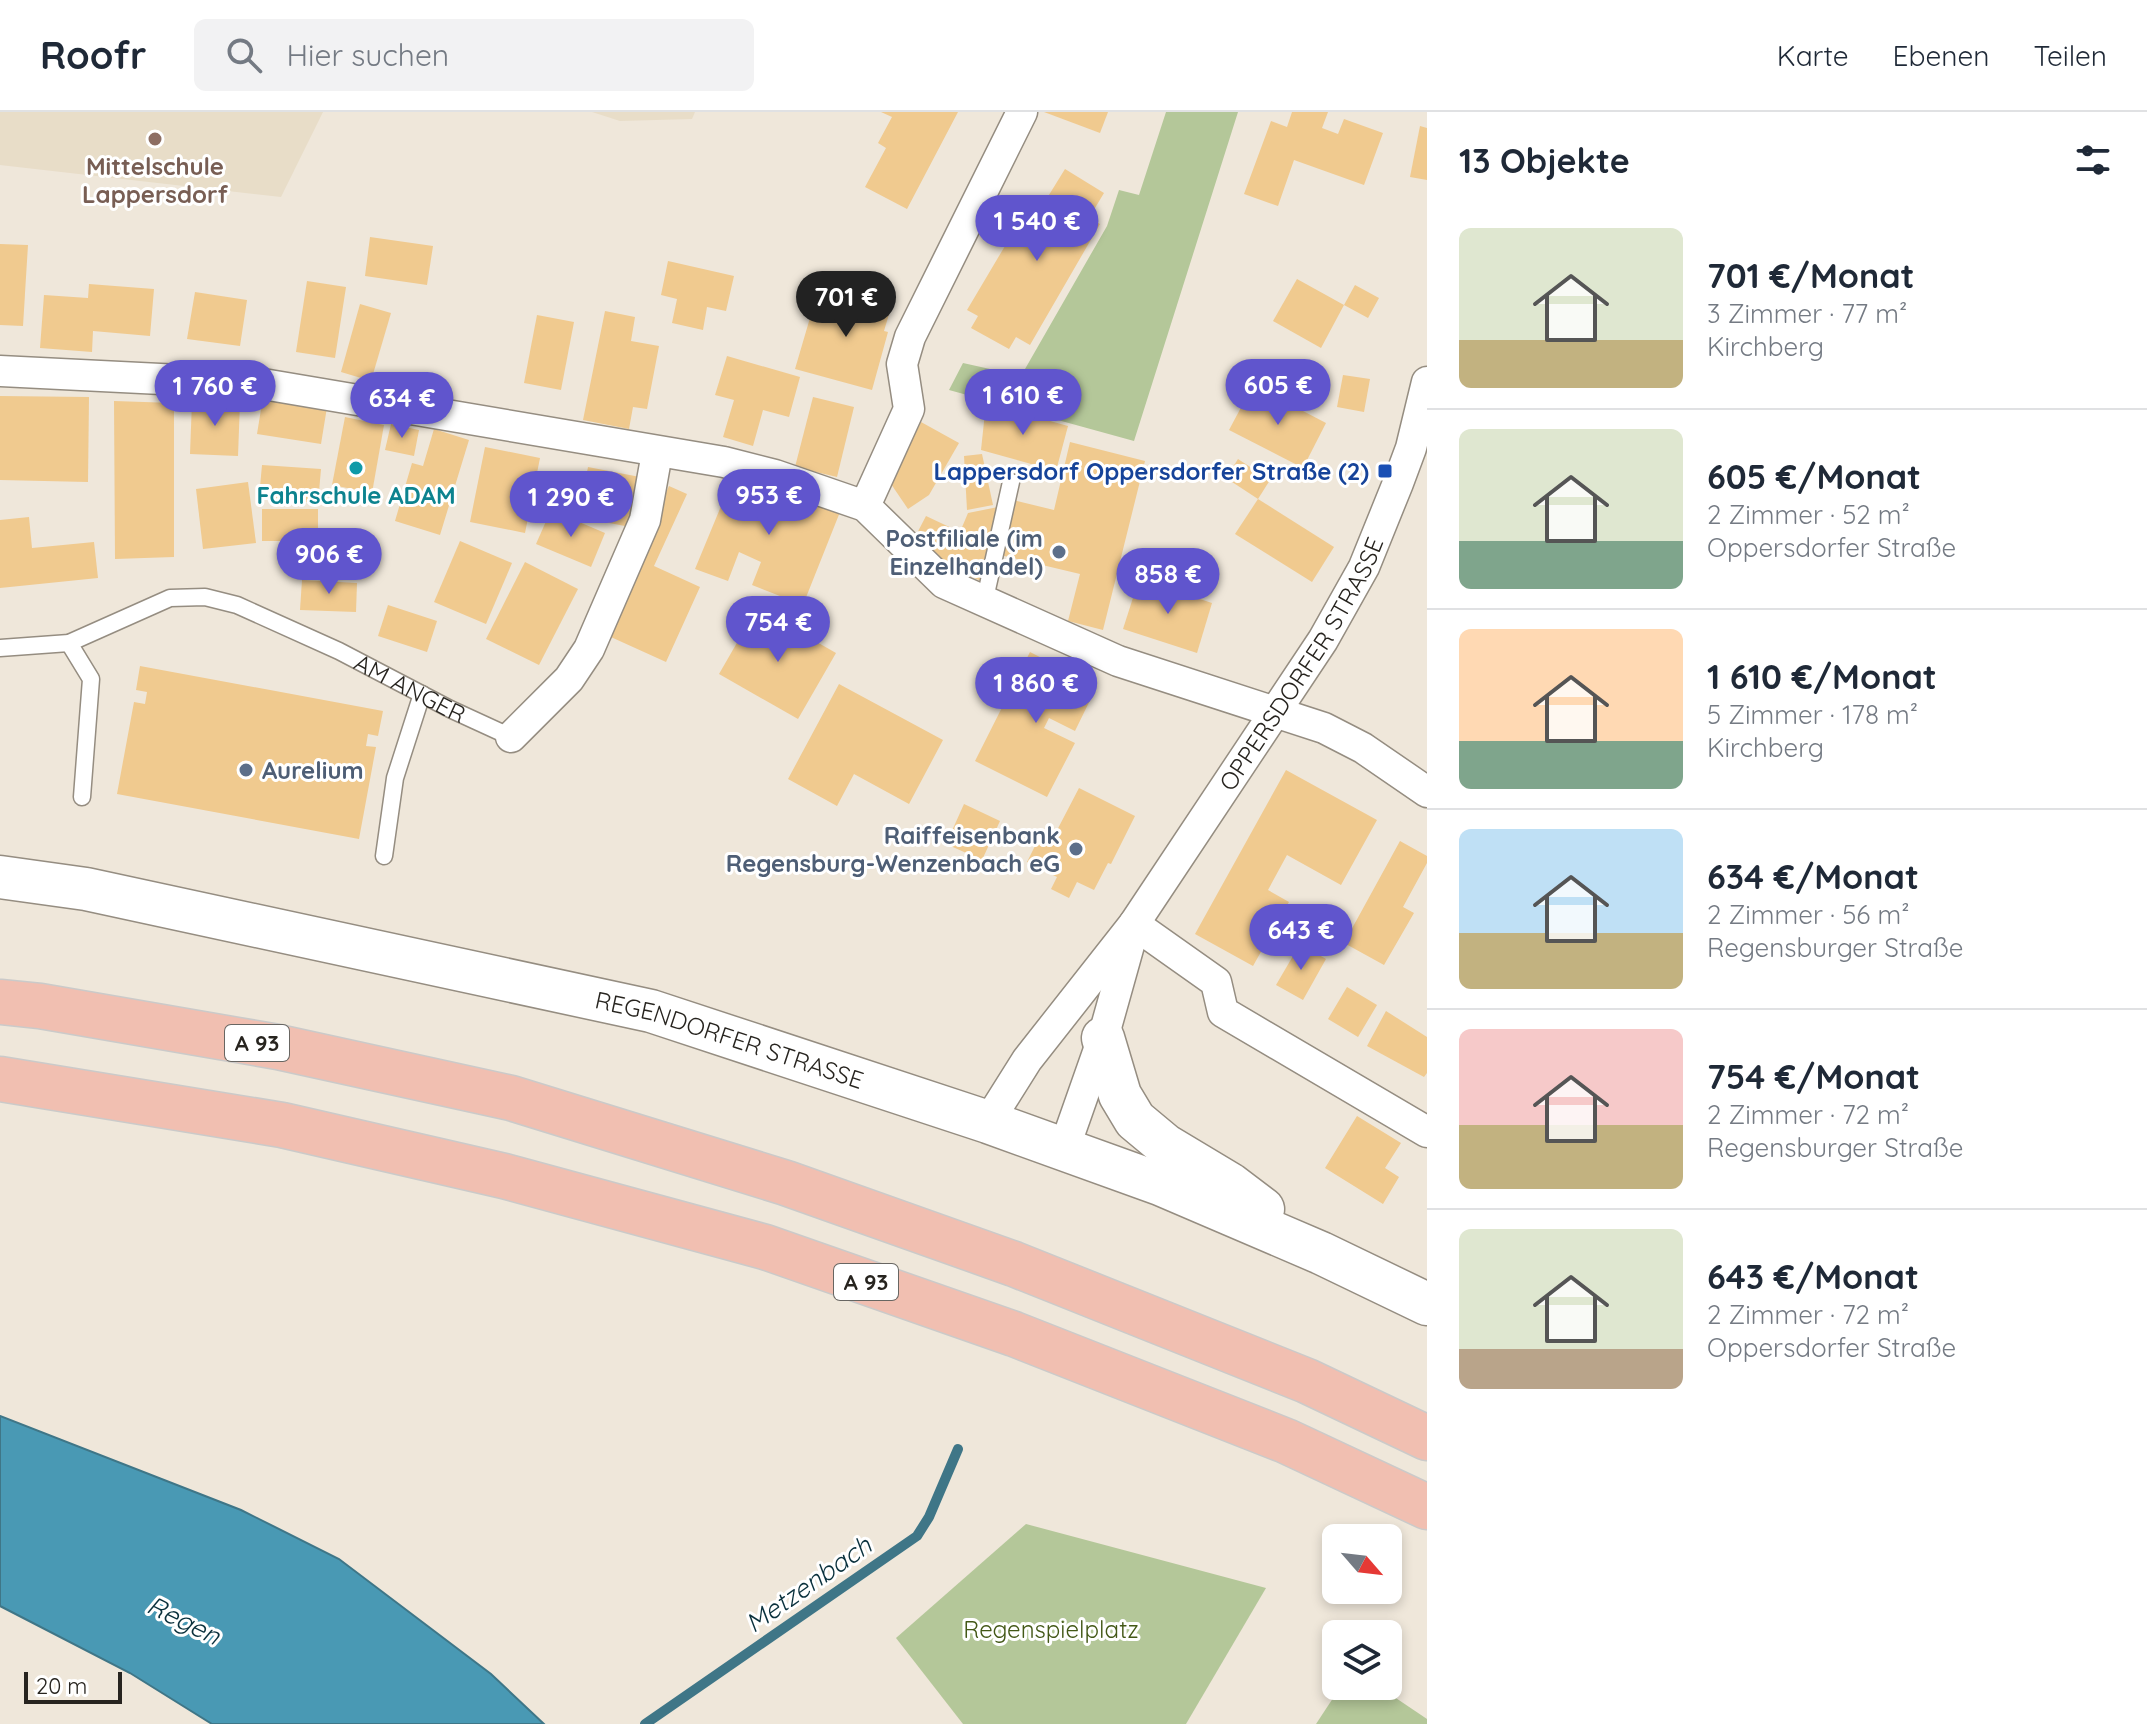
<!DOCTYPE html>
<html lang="de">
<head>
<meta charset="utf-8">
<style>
	:root { --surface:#fff; --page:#f2f2f3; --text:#1f2937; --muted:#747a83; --line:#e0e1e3; --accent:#6055cd }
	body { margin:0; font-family:Quicksand,sans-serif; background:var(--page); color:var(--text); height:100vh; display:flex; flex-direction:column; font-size:30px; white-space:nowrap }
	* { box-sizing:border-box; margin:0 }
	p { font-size:26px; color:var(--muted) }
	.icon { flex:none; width:44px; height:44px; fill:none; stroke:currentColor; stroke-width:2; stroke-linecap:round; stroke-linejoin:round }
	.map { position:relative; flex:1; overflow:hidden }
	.drawer { display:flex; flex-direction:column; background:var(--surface); width:720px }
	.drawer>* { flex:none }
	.needle { width:52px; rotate:118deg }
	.tools { position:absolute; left:1322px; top:1412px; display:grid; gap:16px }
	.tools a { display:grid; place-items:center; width:80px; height:80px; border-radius:12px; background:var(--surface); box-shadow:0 4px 12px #0003; font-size:40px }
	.scale { position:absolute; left:24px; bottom:20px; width:98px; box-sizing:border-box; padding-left:8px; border:4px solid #27241f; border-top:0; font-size:22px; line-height:28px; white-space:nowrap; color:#27241f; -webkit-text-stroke:6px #fff; paint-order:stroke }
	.price { position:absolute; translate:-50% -68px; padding:0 18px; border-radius:28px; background:var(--accent); color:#fff; font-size:26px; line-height:52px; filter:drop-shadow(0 2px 4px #0008) }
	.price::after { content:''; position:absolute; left:50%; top:48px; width:24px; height:18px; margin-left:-12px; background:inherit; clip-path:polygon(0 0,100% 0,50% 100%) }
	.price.active { background:#222; color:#fff }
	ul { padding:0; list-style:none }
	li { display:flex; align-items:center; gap:24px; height:200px; padding:0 32px }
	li+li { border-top:2px solid var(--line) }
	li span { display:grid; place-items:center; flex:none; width:224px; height:160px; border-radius:12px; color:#555 }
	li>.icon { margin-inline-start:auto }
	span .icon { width:96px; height:96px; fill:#fffc; stroke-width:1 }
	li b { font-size:34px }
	h2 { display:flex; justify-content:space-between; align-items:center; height:96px; padding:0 32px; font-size:34px }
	header { display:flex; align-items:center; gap:48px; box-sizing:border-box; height:112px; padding:0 40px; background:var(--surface); border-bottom:2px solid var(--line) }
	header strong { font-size:38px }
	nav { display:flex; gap:44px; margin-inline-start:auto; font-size:28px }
	.search { width:560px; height:72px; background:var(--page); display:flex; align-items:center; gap:20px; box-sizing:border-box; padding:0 28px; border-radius:12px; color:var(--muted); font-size:30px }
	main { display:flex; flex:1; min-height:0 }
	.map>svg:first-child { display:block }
	.education { fill:#e8ddc8 }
	.green { fill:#b4c799 }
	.water { fill:#4999b4; stroke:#3f7687; stroke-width:2 }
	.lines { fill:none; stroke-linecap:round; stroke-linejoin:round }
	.stream { stroke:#3f7687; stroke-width:10 }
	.building { fill:#f0ca8f }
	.lane-casing { stroke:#958d81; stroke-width:19 }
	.street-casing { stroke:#958d81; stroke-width:33 }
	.secondary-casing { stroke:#958d81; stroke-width:45 }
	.highway-casing { stroke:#cbcac9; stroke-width:47 }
	.lane { stroke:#fff; stroke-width:16 }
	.street { stroke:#fff; stroke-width:30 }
	.secondary { stroke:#fff; stroke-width:42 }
	.highway { stroke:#f1bfb1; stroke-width:44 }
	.education-dot { fill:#8d6e63; stroke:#fff; stroke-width:3 }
	.culture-dot { fill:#0f9aa8; stroke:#fff; stroke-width:3 }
	.transit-dot { fill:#1a4fb4; stroke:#fff; stroke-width:3 }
	.service-dot { fill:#5c6f8a; stroke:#fff; stroke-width:3 }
	.labels { text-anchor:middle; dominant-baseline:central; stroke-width:6; stroke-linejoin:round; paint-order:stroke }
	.shield { fill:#fff; stroke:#686662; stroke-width:2 }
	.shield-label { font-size:22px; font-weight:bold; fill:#27241f }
	.education-label { font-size:24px; font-weight:bold; fill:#785e54; stroke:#fff }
	.transit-label { font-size:24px; font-weight:bold; fill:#164399; stroke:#fff; text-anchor:end }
	.culture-label { font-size:24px; font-weight:bold; fill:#0d838f; stroke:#fff }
	.service-label { font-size:24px; font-weight:bold; fill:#4e5e75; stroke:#fff; text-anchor:end }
	.street-label { font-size:24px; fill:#27241f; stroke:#fff }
	.park-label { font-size:24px; fill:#435817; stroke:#fff }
	.water-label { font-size:26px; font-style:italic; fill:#09303c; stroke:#fff }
</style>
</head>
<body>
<header>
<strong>Roofr</strong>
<div class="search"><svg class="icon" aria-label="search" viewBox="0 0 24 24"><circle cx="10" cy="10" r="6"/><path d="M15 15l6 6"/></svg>Hier suchen</div>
<nav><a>Karte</a><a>Ebenen</a><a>Teilen</a></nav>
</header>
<main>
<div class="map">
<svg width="1427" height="1612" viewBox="0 0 1427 1612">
	<rect width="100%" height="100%" fill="#efe7da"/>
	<g class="education">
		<polygon points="0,0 323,0 281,85 0,53"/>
		<polygon points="592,0 695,0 692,7 620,9"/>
	</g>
	<g class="green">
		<polygon points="1166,0 1238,0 1134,329 949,278 963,251 1021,264 1107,114 1119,78 1139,83"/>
		<polygon points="1026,1412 1266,1476 1186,1612 963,1612 896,1526"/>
		<polygon points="1341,1574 1378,1574 1427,1607 1427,1612 1316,1612"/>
	</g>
	<polygon class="water" points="0,1304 241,1398 339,1447 491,1562 544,1612 212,1612 130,1561 0,1494"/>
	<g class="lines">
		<polyline class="stream" points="645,1612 917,1424 929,1405 958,1337"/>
	</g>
	<g class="building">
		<polygon points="881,0 958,0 907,97 865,75 886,36 878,31 892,5"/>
		<polygon points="1044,0 1108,0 1100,21"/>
		<polygon points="1292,0 1328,0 1322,16 1338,22 1344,7 1383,21 1364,73 1294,48 1278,94 1244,82 1271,9 1287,15"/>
		<polygon points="1420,14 1427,16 1427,68 1410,65"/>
		<polygon points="1065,57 1104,81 1089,106 1100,112 1030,233 1016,225 1009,237 971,216 978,204 967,198 1034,85 1044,91"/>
		<polygon points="370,125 433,134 427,173 365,164"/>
		<polygon points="0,132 28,133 23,214 0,213"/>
		<polygon points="668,149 734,164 726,199 707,195 703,218 672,211 677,187 661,183"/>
		<polygon points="1297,167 1344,193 1321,236 1273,209"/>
		<polygon points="307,169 346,175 335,246 296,240"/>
		<polygon points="89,172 154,177 150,224 93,219 92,240 40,236 44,183 88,186"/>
		<polygon points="1355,173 1379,186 1368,206 1344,193"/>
		<polygon points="829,175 892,192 884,219 888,220 872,278 795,257 812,199 822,201"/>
		<polygon points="195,180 247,188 240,234 187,227"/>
		<polygon points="360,192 391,201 371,269 341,260"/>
		<polygon points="605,199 635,205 631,229 659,234 647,297 633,295 629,317 583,308"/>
		<polygon points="537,203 574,210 561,278 524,271"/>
		<polygon points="727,244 800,265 789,305 763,298 753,334 723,325 734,288 715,283"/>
		<polygon points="1343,263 1370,267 1364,300 1337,295"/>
		<polygon points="1253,273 1326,311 1303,356 1229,318"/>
		<polygon points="264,279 328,289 321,332 257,322"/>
		<polygon points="0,284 89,285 88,370 0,368"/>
		<polygon points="813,285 854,295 837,365 795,355"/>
		<polygon points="114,289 174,291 174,445 115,447"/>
		<polygon points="192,289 240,290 238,344 190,342"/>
		<polygon points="986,291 1068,314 1056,359 981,338"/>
		<polygon points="345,305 384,313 372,381 332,373"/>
		<polygon points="921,310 959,331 929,383 908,397 891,372"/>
		<polygon points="391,312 419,318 414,344 385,338"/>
		<polygon points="434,317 469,328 440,423 395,409 412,351 423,354"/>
		<polygon points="1070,330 1145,349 1103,518 1068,509 1080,462 996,442 983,470 943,452 914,427 926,404 960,420 968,401 1008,393 1009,387 1054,398"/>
		<polygon points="485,335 540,346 525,421 470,410"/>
		<polygon points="982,342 993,393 967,398 964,344"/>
		<polygon points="1238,347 1270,368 1258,387 1226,366"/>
		<polygon points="262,353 321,357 318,391 259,386"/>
		<polygon points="588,355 640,365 630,415 578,405"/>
		<polygon points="736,358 840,400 803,493 752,473 761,450 739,440 728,469 695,457"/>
		<polygon points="248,370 256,431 203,437 196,377"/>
		<polygon points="669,374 687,382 654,454 700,475 666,550 602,521"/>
		<polygon points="1258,387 1334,435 1312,470 1235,422"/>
		<rect x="262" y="397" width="56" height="32"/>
		<polygon points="551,398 605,421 591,455 536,432"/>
		<polygon points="29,405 32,436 94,430 98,466 0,476 0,408"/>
		<polygon points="460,429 512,451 486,512 434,490"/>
		<polygon points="525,450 578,477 539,553 486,527"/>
		<polygon points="1139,467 1212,491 1197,541 1123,517"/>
		<polygon points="302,468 357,471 356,500 300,498"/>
		<polygon points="388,493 437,509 427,540 378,524"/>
		<polygon points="757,496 836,541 798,607 719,562"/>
		<polygon points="1030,540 1097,574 1075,619 1049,606 1044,616 1075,631 1047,685 975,649"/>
		<polygon points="140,554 383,599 378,624 368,622 366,634 376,635 359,727 117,682 134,590 145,592 147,580 136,578"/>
		<polygon points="839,572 943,628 909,692 854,662 837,694 788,667"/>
		<polygon points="1286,658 1377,708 1341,773 1287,743 1268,778 1289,790 1253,854 1195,822"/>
		<polygon points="1079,676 1135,704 1111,752 1108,751 1094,778 1077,770 1069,786 1051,777 1057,765 1027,750 1043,718 1054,724"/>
		<polygon points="964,692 1000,709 982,748 946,732"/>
		<polygon points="1400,729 1427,744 1427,751 1403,795 1414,801 1384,853 1344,831"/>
		<polygon points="1300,832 1326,847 1303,888 1276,873"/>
		<polygon points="1347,875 1377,893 1358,925 1328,907"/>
		<polygon points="1386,899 1427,925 1427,961 1424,965 1367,934"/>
		<polygon points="1357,1004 1401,1031 1385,1056 1399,1065 1383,1092 1325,1056"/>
	</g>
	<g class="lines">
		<g class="lane-casing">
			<g id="lane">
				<polyline points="984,491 1011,370"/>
				<polyline points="69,531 91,567 82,685"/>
				<path id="s1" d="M0,536l69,-5 101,-45 35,-1 32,8 102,46 111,58 61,28"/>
				<polyline points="384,744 395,666 422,582"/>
			</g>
		</g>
		<g class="street-casing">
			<g id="street">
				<polyline points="0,259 263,272 724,350 775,363 865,394 944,471 1118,549 1324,616 1363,636 1427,680"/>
				<polyline points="865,394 909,297 902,252 910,225 1022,0"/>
				<polyline points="511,625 569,567 589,537 645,408 657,341"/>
				<polyline points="1134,812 1216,870 1223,900 1427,1020"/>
				<path id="s2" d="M988,1010l39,-62 107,-136 189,-284 41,-73 34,-84 13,-35 16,-66"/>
				<polyline points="1064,1037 1103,926 1131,826"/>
			</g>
		</g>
		<g class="secondary-casing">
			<g id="secondary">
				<path id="s3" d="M0,765l86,12 565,122 337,111 172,62 161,69 106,51"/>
				<polyline points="1103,926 1120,983 1135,1008 1165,1033 1230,1072 1263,1097"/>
			</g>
		</g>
		<g class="highway-casing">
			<g id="highway">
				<polyline points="0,890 40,894 278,935 511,986 786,1071 1014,1152 1307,1269 1427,1326"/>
				<polyline points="0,967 282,1013 504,1064 765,1135 1014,1222 1286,1329 1427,1395"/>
			</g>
		</g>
		<use href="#lane" class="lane"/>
		<use href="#street" class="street"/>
		<use href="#secondary" class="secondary"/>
		<use href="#highway" class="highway"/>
	</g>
	<circle class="education-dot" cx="155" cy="27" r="8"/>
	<circle class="culture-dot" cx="356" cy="356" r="8"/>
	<rect class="transit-dot" x="1377" y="351" width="16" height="16" rx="4"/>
	<g class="service-dot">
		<circle cx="1059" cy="440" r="8"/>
		<circle cx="246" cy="658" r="8"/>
		<circle cx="1076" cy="737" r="8"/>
	</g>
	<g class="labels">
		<g class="shield">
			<rect x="225" y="913" width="64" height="36" rx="6"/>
			<rect x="834" y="1152" width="64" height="36" rx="6"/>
		</g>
		<g class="shield-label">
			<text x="257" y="931">A 93</text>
			<text x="866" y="1170">A 93</text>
		</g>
		<g class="education-label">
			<text x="155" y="54">Mittelschule<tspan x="155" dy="28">Lappersdorf</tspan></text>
		</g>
		<g class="transit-label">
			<text x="1369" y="359">Lappersdorf Oppersdorfer Straße (2)</text>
		</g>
		<g class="culture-label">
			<text x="356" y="383">Fahrschule ADAM</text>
		</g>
		<g class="service-label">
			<text x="1043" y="426">Postfiliale (im<tspan x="1043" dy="28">Einzelhandel)</tspan></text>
			<text x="262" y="658" text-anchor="start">Aurelium</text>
			<text x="1060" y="723">Raiffeisenbank<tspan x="1060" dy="28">Regensburg-Wenzenbach eG</tspan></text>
		</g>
		<g class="street-label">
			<text stroke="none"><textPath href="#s2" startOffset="556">OPPERSDORFER STRASSE</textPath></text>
			<text stroke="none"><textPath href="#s1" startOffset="440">AM ANGER</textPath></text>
			<text stroke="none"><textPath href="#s3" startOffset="748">REGENDORFER STRASSE</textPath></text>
		</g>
		<g class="park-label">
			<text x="1051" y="1517">Regenspielplatz</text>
		</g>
		<g class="water-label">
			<text transform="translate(808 1472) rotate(-35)">Metzenbach</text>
			<text transform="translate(184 1508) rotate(26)">Regen</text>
		</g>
	</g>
</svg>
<div class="tools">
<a><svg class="needle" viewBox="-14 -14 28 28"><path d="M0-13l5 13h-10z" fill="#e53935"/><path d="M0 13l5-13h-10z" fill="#747a83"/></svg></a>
<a><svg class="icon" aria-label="layers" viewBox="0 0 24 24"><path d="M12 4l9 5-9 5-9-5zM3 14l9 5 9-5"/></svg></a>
</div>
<div class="scale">20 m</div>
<b class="price" style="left:1037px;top:151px">1 540 €</b>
<b class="price active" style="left:846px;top:227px">701 €</b>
<b class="price" style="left:1278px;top:315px">605 €</b>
<b class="price" style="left:215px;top:316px">1 760 €</b>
<b class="price" style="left:1023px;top:325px">1 610 €</b>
<b class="price" style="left:402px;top:328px">634 €</b>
<b class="price" style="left:769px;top:425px">953 €</b>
<b class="price" style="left:571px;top:427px">1 290 €</b>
<b class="price" style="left:329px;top:484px">906 €</b>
<b class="price" style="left:1168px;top:504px">858 €</b>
<b class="price" style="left:778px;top:552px">754 €</b>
<b class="price" style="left:1036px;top:613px">1 860 €</b>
<b class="price" style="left:1301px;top:860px">643 €</b>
</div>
<section class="drawer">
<h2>13 Objekte<svg class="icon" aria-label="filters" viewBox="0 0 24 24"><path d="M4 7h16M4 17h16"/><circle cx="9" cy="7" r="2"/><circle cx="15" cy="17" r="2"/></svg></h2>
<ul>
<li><span style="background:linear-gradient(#dfe7d0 70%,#c2b280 0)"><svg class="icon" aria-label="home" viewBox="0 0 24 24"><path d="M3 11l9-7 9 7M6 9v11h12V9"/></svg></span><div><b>701 €/Monat</b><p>3 Zimmer · 77 m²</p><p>Kirchberg</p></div></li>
<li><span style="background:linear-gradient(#dfe7d0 70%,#7fa58c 0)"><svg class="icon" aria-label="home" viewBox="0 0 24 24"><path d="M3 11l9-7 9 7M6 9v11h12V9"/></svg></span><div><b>605 €/Monat</b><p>2 Zimmer · 52 m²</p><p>Oppersdorfer Straße</p></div></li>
<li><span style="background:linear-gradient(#ffd9b3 70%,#7fa58c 0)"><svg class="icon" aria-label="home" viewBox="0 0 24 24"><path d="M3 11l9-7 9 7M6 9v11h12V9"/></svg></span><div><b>1 610 €/Monat</b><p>5 Zimmer · 178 m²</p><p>Kirchberg</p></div></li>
<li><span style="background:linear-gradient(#bfe0f5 65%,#c2b280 0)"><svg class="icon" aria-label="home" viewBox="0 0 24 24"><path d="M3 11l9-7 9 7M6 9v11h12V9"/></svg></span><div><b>634 €/Monat</b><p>2 Zimmer · 56 m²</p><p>Regensburger Straße</p></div></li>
<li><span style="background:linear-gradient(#f6c9c9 60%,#c2b280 0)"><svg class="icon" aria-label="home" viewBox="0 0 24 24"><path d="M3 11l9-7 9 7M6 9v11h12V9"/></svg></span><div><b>754 €/Monat</b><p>2 Zimmer · 72 m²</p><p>Regensburger Straße</p></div></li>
<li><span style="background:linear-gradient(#dfe7d0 75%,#b9a48a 0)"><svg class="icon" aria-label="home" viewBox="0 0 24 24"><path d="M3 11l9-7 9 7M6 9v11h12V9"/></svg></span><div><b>643 €/Monat</b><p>2 Zimmer · 72 m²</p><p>Oppersdorfer Straße</p></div></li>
</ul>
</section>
</main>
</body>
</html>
